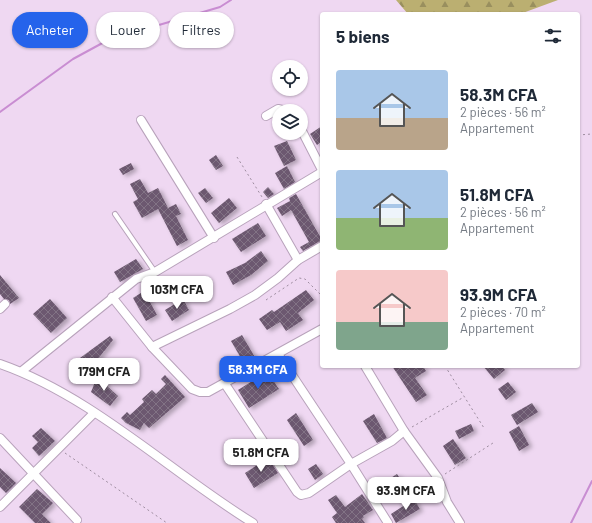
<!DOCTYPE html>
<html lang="fr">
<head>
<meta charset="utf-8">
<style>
	:root { --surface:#fff; --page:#f6f6f7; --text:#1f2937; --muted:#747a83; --accent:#2563eb }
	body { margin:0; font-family:Barlow,sans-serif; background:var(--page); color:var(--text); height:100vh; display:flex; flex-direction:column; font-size:15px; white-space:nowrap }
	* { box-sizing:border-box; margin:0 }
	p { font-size:13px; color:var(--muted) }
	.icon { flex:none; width:22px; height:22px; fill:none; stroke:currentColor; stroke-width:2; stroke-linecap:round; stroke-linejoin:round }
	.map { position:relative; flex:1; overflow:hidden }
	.side { position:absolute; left:320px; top:12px; width:260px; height:356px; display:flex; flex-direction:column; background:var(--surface); border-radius:4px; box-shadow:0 1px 3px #0004 }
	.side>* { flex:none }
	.guide { position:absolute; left:12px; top:12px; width:248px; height:36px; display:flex; gap:8px }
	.fabs { position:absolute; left:272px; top:60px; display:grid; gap:8px }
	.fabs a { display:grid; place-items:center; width:36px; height:36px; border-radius:50%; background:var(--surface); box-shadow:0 1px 3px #0004; font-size:20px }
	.price { position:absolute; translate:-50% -34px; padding:0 9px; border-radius:8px; background:#fff; color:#222; font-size:13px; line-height:26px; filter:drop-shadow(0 1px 2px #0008) }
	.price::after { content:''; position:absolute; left:50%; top:24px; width:12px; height:9px; margin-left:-6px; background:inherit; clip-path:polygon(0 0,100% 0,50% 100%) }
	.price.active { background:var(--accent); color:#fff }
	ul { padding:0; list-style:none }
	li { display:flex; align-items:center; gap:12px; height:100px; padding:0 16px }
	li span { display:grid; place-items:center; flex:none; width:112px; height:80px; border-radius:4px; color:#555 }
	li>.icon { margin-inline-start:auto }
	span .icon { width:48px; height:48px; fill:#fffc; stroke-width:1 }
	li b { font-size:17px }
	h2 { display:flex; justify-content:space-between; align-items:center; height:48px; padding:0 16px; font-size:17px }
	.chip { padding:0 14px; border-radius:18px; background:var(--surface); box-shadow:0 1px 3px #0004; font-size:14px; line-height:36px }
	.chip.active { background:var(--accent); color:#fff }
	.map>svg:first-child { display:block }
	.forest { fill:url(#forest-firs) }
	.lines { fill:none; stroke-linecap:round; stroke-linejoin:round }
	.stream { stroke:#c98dd2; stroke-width:2 }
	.building { fill:url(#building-cross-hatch); filter:url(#shadow) }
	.lane-casing { stroke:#b8a2bb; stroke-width:6 }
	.street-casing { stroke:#b8a2bb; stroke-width:10 }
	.path { stroke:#9d8c9f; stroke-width:1; stroke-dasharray:2 3; stroke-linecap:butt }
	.lane { stroke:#fff; stroke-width:4 }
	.street { stroke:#fff; stroke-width:8 }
</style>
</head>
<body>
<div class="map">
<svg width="592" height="523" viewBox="0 0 592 523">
	<defs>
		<pattern id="forest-firs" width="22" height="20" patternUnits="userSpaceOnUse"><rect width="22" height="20" fill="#bbaf71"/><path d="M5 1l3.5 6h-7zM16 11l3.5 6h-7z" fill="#998f5e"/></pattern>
		<pattern id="building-cross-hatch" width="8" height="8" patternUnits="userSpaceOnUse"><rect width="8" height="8" fill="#6c586f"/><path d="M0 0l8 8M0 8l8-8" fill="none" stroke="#827385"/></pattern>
		<filter id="shadow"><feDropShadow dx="3.5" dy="2" stdDeviation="2" flood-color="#0004"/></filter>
	</defs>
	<rect width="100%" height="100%" fill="#efd8f2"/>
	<polygon class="forest" points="396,0 558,0 520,14 408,14"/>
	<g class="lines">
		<g class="stream">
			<polyline points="0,112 73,59 108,40 220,7 231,0"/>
			<polyline points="571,523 592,481"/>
		</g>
	</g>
	<g class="building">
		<polygon points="322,126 322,141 317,145 310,134"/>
		<polygon points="287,141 296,160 284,166 274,146"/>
		<polygon points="216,155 223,166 216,170 209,160"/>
		<polygon points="131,163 134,169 123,175 119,169"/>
		<polygon points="287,166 295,182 284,189 275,173"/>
		<polygon points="140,179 148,193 158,188 168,208 176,204 181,214 176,216 188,240 177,246 158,209 142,218 133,202 138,199 130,184"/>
		<polygon points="268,187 274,194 268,198 263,192"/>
		<polygon points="205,188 213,198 206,203 198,193"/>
		<polygon points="296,194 322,240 303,251 300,247 309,242 291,210 282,216 277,208 290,201 289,198"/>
		<polygon points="229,198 237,208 219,223 211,213"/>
		<polygon points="258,223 266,236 241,252 232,239"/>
		<polygon points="261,251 268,261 251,275 233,285 226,272 245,263"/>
		<polygon points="136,259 143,269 120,282 114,272"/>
		<polygon points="0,275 19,298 10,304 9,300 4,299 0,294"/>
		<polygon points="306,290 314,300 298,313 303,320 286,331 280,322 267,330 259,319 272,310 274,312"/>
		<polygon points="144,291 157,315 146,321 133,298"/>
		<polygon points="50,299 67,318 51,333 33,314"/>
		<polygon points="183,299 189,310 172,321 165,310"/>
		<polygon points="242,335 256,359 245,365 231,341"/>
		<polygon points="110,336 113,340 83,378 72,369 80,358"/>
		<polygon points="392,366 423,366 426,371 415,378 427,395 416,402"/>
		<polygon points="483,366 502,366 505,370 494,379"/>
		<polygon points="267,372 279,389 249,408 238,390"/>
		<polygon points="165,375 185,397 149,428 144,423 140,430 126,423 121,418 127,412 130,415 144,402 142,399 152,390 156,394 166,384 161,379"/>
		<polygon points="97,377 118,396 110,406 91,392"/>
		<polygon points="508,382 516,392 506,400 498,389"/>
		<polygon points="532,403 538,412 517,425 511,415"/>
		<polygon points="296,413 313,440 304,446 287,420"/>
		<polygon points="374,414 387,438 377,443 363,421"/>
		<polygon points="471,424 474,431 459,439 455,431"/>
		<polygon points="519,426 529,445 519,451 509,432"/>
		<polygon points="41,428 55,441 39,456 32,448 38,442 32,436"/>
		<polygon points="453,439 466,458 455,465 443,446"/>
		<polygon points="268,458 278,473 254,488 245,473"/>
		<polygon points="316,464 323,474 315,480 308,469"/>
		<polygon points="0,468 16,483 6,493 0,487"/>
		<polygon points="397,474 403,483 392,490 386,481"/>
		<polygon points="37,489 53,503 42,514 51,523 35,523 19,507"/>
		<polygon points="362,494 373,510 363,516 364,517 362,519 365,523 336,523 332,517 337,513 328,500 336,495 345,507"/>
		<polygon points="414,499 420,509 396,523 391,514"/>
	</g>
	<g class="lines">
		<g class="lane-casing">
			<polyline id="lane" points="115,214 155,272"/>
		</g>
		<g class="street-casing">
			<g id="street">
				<polyline points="266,116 278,109 287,111"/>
				<polyline points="141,120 214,238"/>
				<polyline points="301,129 322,170"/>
				<polyline points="266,204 298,260"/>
				<polyline points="112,297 152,347 192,389 200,392 208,392 322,329"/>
				<polyline points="0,309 5,304"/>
				<polyline points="152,347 230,309 255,295 278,278 298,260 322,246"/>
				<polyline points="278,354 351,464 392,441 404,431"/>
				<path d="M0,364c92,32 170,108 253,159"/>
				<polyline points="365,366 404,431 438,478 447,502 460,523"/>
				<polyline points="22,371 136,279 155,272 322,172"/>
				<polyline points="225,384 297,492 301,495 309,493 351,464 388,523"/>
				<polyline points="0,438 77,520"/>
				<polyline points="0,507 94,413"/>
			</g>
		</g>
		<g class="path">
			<polyline points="578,135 592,134"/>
			<polyline points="237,157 262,197"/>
			<polyline points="266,300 299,278 305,279 322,296"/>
			<polyline points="445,366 484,428"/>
			<polyline points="412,427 464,397"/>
			<polyline points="65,453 167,523"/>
			<polyline points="445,474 493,443"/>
		</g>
		<use href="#lane" class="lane"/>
		<use href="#street" class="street"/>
	</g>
</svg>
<div class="fabs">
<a><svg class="icon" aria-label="locate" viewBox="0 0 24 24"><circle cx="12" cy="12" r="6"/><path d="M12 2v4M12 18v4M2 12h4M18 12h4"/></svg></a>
<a><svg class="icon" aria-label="layers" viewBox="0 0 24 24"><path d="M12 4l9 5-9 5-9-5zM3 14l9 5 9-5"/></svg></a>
</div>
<b class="price" style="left:177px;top:310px">103M CFA</b>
<b class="price active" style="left:258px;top:390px">58.3M CFA</b>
<b class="price" style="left:104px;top:392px">179M CFA</b>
<b class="price" style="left:261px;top:473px">51.8M CFA</b>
<b class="price" style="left:406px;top:511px">93.9M CFA</b>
<div class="guide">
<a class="chip active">Acheter</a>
<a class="chip">Louer</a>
<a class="chip">Filtres</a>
</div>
<section class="side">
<h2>5 biens<svg class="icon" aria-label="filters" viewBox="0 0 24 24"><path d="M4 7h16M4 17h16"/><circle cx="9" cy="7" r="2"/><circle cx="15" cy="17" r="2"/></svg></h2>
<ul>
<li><span style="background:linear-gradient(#a9c7e8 60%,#b9a48a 0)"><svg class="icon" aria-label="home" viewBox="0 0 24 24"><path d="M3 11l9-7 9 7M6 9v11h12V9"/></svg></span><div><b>58.3M CFA</b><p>2 pièces · 56 m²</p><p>Appartement</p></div></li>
<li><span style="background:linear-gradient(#a9c7e8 60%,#8fb573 0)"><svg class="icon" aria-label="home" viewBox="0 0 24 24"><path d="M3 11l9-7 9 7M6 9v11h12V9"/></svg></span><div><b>51.8M CFA</b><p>2 pièces · 56 m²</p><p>Appartement</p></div></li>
<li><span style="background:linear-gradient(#f6c9c9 65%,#7fa58c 0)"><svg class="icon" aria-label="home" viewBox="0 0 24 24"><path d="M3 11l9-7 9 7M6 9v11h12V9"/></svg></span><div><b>93.9M CFA</b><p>2 pièces · 70 m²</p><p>Appartement</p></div></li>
</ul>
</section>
</div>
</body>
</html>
